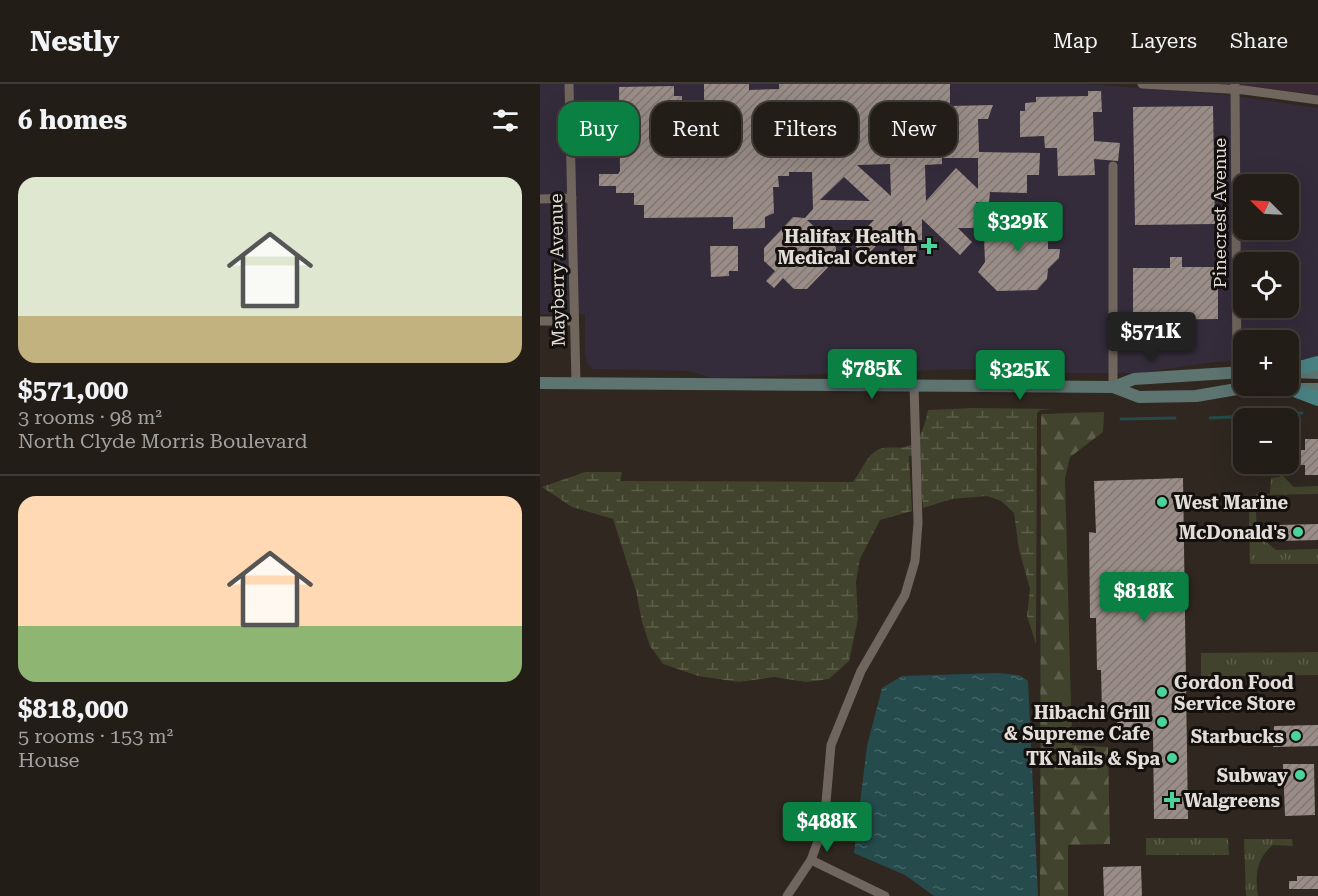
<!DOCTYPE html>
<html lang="en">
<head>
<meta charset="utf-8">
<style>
	:root { --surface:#231d18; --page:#2f2a25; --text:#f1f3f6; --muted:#a3a2a2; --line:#403b37; --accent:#0b8043 }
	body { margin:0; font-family:"Roboto Serif",serif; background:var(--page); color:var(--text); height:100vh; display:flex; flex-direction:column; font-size:22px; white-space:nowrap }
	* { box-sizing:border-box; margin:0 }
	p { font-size:20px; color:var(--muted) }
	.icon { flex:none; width:33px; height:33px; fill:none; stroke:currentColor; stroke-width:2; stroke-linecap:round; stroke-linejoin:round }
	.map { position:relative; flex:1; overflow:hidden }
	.sheet { display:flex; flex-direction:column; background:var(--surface); width:540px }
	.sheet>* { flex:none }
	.guide { position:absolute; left:18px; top:18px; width:570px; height:54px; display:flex; gap:12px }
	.needle { width:39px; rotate:294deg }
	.fabs { position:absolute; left:693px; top:90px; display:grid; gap:12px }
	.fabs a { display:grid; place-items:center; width:66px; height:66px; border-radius:12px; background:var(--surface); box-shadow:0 6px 24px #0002,0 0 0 2px var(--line); font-size:30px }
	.price { position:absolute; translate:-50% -51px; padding:0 14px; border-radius:6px; background:var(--accent); color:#fff; font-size:20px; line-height:39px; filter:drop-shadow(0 2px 3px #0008) }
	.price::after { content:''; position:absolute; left:50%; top:36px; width:18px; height:14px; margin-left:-9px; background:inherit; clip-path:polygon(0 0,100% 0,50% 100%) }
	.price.current { background:#222; color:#fff }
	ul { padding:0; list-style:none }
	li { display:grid; align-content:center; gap:12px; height:318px; padding:0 18px }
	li+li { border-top:2px solid var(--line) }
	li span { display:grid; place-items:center; height:186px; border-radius:18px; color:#555 }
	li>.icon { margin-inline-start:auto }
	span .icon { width:108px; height:108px; fill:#fffc; stroke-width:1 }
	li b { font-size:26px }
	h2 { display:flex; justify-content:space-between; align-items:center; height:72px; padding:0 18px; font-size:26px }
	.tag { padding:0 21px; border-radius:18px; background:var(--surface); box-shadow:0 6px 24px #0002,0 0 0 2px var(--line); font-size:21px; line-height:54px }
	.tag.current { background:var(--accent); color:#fff }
	header { display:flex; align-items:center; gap:36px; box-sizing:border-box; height:84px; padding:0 30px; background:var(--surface); border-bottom:2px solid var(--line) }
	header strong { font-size:28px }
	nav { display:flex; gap:33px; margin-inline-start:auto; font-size:21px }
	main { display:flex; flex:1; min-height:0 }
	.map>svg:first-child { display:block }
	.education { fill:#3a2a35 }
	.medical { fill:#342c3b; fill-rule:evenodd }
	.grass { fill:url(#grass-tufts) }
	.forest { fill:url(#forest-firs) }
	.wetland { fill:url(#wetland-marsh) }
	.water { fill:url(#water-ripples) }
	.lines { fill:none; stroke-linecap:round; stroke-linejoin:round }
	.stream { stroke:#254b4d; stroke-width:3 }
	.building { fill:url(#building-hatch); fill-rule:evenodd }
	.street { stroke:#70665e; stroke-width:9 }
	.secondary { stroke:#5d7471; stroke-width:12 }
	.primary { stroke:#4a8284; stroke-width:14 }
	.poi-dot { fill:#4ad49c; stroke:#14100d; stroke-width:2 }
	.labels { text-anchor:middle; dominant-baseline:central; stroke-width:6; stroke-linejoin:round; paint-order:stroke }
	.street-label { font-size:18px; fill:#e3ddd9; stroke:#14100d }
	.poi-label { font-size:18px; font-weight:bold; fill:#e3ddd9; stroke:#14100d; text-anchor:end }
</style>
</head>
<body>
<header>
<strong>Nestly</strong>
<nav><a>Map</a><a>Layers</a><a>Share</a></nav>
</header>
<main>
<section class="sheet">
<h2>6 homes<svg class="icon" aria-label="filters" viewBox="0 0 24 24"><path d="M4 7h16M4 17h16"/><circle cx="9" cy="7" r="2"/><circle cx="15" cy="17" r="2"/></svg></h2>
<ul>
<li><span style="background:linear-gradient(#dfe7d0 75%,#c2b280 0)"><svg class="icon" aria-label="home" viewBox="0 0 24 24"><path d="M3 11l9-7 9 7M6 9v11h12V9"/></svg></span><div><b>$571,000</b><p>3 rooms · 98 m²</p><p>North Clyde Morris Boulevard</p></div></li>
<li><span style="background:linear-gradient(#ffd9b3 70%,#8fb573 0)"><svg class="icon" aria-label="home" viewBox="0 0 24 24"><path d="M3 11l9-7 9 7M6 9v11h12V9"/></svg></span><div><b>$818,000</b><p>5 rooms · 153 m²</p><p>House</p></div></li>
</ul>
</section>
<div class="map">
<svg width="778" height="812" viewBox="0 0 778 812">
	<defs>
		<pattern id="grass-tufts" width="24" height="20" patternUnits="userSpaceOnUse" patternTransform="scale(1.5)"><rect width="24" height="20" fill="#41432c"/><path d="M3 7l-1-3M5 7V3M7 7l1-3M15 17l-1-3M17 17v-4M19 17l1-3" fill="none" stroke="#5c5e4a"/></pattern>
		<pattern id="forest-firs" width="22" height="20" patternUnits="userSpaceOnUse" patternTransform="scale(1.5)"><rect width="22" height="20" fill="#41432c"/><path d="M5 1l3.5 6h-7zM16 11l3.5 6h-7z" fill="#5c5e4a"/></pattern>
		<pattern id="wetland-marsh" width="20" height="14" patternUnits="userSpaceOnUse" patternTransform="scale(1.5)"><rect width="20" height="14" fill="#41432c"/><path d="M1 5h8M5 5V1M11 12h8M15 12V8" fill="none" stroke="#5c5e4a"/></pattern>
		<pattern id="water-ripples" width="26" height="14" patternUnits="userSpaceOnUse" patternTransform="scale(1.5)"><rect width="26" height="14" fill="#254b4d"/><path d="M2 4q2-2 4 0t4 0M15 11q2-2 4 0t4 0" fill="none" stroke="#446466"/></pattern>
		<pattern id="building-hatch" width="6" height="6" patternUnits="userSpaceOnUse" patternTransform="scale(1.5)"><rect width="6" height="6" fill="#9a8d87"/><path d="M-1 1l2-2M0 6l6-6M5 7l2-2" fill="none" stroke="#807672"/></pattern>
	</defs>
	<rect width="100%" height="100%" fill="#2f2720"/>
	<polygon class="education" points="690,0 778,0 778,11 702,1"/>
	<path class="medical" d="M0,0h547l141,11 90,13v250l-29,2 -1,-20h-44l-1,21 -30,1 -74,11h-120l-49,-4 -257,9 -24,-7 -96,-2 -6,-6 -2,-11v-38h-45zM704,100h44v46h-44zM704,178h44v46h-44z"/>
	<g class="grass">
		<polygon points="740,381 742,391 754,403 778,402 778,410 722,411 724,419 719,418 716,410 730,410 731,394 740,393"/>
		<polygon points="709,428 716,428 717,451 736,466 778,465 778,480 710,480"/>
		<polygon points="778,568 778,591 661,592 661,569"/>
		<polygon points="606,754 688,754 689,771 606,771"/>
		<path d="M704,755h48l1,7 -20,-1c-17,14 -18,30 -15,51h-12z"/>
	</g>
	<polygon class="forest" points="564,328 563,348 530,373 525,394 532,661 568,663 570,760 528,761 528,812 500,812 501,330"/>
	<path class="wetland" d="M432,324l81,1 -13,1 -3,3 -1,231 -9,-28 3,-27 -11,-39 -5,-37 -13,-12 -14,-5 -35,3 -29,9 -4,-52h-10l3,55 -32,9 -20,39 -4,23 2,37 -9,42 -20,18 -23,3 -32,-5 -35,5 -41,-6 -35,-12 -13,-18 -8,-24 -6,-31 -23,-72 -41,-12 -30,-20 43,-15h37l-2,9 233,1c6,-8 13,-23 19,-28 19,-19 44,16 56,-44z"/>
	<polygon class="water" points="457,589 479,591 488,597 498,812 394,812 365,791 314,769 327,662 342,604 362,592"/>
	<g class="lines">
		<g class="stream">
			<polyline points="670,334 762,329"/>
			<polyline points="581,335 635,334"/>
		</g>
	</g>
	<g class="building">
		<path d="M164,0h45v6l30,-1v-5h171v22l43,-1 -5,14h-10l1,33 61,1 -1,22h-12v18l-37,-1 -1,10h-13l-1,26h-17l14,14 -12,13 -38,-36v21h-5v18h-12l-3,-38 -36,36 -14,-13 22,-23h-67l29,27v12l-29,30h-13l-11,-11 -9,10 -8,-7 9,-10 -11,-10v-13l29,-31 12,1 8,-9 -1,-37h-23v4h-11l1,11h-6l1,26 -9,4v11l-32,1v-12l-89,1v-13h-10v-12h-18v-7h-17v-12h19l2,-3 -1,-84 55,-1v10h8v7h22zM402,74h36v31l-22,-21 -30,33 -1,-36 17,-1zM350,80l1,32 -34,-31zM304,93l26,24 -50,-1z"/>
		<polygon points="548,7 561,7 562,28 553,28 554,57 580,59 578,77 554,75 555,91 518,92 517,64 505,64 504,52 480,53 480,27 485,27 485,19 496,18 496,13 548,12"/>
		<polygon points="673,22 675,140 595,141 593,23"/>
		<polygon points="480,118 508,146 508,165 520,165 519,174 508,185 507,195 497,206 457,207 438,188 445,178 444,154"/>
		<polygon points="170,162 198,162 198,187 189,187 189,192 171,193"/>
		<polygon points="630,173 642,173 642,183 678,183 678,235 593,236 593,184 630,184"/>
		<polygon points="765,355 778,355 778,391 765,391 765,381 748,381 748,366 765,366"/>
		<polygon points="643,394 648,735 614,735 613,647 577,648 577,628 562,628 561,586 557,586 556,534 550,534 549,448 556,449 554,397"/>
		<polygon points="778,440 778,456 738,457 738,441"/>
		<polygon points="778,641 778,662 733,663 734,642"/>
		<polygon points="743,680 774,680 775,731 745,732"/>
		<polygon points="601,782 602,812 564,812 563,783"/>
		<polygon points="757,792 778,792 778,805 749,805 749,797 757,797"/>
	</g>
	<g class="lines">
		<g class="street">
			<polyline points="29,0 36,299"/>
			<polyline points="602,0 704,6 778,16"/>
			<polyline points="695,0 697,288"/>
			<polyline points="0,115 32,114"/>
			<polyline points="0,237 34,237"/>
			<polyline points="573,303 573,82"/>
			<polyline points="271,776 284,741 291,661 321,587 365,511 375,477 378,439 374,301"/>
			<polyline points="247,812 271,776 345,812"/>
		</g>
		<g class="secondary">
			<polyline points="755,288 778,289"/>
			<polyline points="0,299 573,303 594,295 704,288"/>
			<polyline points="573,303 599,313 656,312 697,305 778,305"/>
		</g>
		<g class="primary">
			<polyline points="748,287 778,279"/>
			<polyline points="749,304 778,315"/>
		</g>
	</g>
	<g class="poi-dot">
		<path d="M386 153h6v6h6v6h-6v6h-6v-6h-6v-6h6z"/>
		<circle cx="622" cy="418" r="6"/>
		<circle cx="758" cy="448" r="6"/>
		<circle cx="622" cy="608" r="6"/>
		<circle cx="622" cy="638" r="6"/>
		<circle cx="756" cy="652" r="6"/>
		<circle cx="632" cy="674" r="6"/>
		<circle cx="760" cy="691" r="6"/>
		<path d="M629 707h6v6h6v6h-6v6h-6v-6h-6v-6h6z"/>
	</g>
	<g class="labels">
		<g class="street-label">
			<text transform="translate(679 129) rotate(-90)">Pinecrest Avenue</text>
			<text transform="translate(17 186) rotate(-91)">Mayberry Avenue</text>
		</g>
		<g class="poi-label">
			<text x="376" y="152">Halifax Health<tspan x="376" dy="21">Medical Center</tspan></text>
			<text x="634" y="418" text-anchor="start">West Marine</text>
			<text x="746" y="448">McDonald's</text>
			<text x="634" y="598" text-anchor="start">Gordon Food<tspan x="634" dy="21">Service Store</tspan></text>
			<text x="610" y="628">Hibachi Grill<tspan x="610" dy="21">&amp; Supreme Cafe</tspan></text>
			<text x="744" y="652">Starbucks</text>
			<text x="620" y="674">TK Nails &amp; Spa</text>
			<text x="748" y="691">Subway</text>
			<text x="644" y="716" text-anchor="start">Walgreens</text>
		</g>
	</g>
</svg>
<div class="fabs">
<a><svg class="needle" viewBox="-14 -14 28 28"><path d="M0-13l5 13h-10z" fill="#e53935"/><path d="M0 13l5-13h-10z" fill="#a3a2a2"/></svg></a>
<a><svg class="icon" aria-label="locate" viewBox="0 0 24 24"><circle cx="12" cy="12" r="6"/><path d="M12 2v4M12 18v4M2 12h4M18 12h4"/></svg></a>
<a>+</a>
<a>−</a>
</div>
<b class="price" style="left:478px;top:169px">$329K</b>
<b class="price current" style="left:611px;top:279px">$571K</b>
<b class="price" style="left:332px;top:316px">$785K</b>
<b class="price" style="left:480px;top:317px">$325K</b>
<b class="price" style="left:604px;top:539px">$818K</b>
<b class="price" style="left:287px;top:769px">$488K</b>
<div class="guide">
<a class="tag current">Buy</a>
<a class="tag">Rent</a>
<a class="tag">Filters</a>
<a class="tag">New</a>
</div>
</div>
</main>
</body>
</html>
